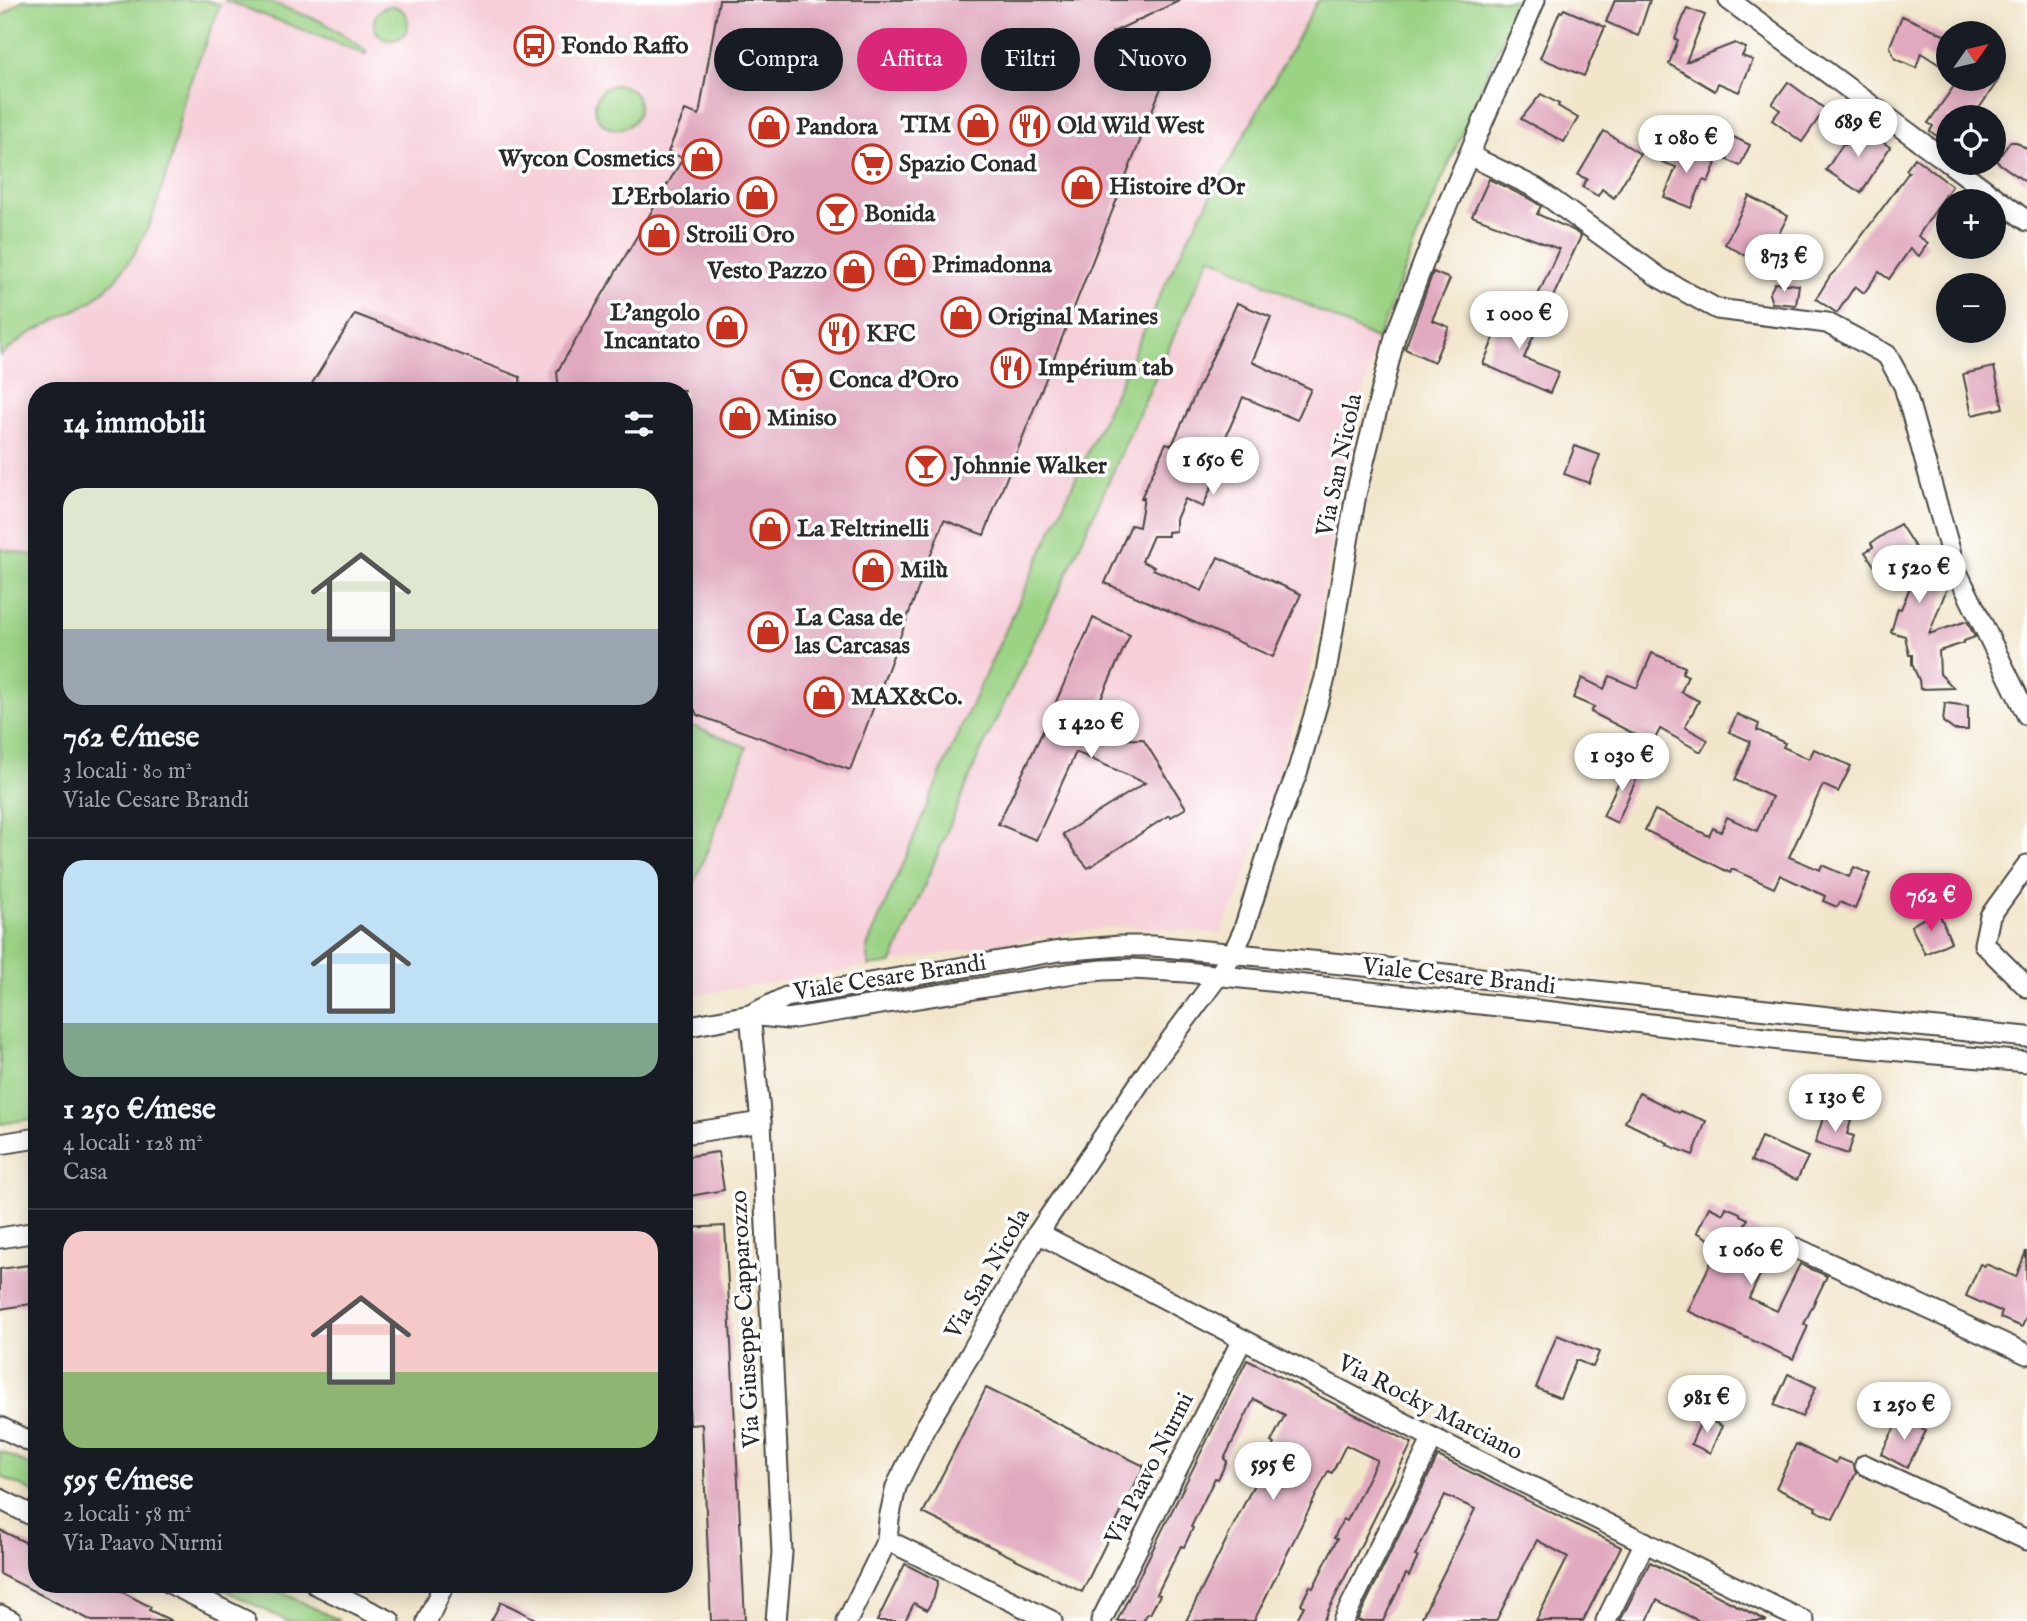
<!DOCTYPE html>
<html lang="it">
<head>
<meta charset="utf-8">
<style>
	:root { --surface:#171b24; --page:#242831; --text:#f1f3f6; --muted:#9ea1a6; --line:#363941; --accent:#db2777 }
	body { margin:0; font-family:"IM FELL English",serif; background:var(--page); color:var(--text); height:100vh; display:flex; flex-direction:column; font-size:26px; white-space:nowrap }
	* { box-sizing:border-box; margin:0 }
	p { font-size:23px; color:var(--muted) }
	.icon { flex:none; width:38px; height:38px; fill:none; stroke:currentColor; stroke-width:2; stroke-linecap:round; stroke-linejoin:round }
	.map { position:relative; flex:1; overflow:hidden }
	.details { position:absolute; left:28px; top:382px; width:665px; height:1211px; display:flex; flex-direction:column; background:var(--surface); border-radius:28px; box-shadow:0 4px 18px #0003 }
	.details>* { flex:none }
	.hud { position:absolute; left:714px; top:28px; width:665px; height:63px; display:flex; gap:14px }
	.needle { width:46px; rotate:56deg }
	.buttons { position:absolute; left:1936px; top:21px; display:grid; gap:14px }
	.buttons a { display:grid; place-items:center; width:70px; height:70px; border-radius:50%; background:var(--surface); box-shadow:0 4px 18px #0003; font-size:35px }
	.price { position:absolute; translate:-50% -60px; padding:0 16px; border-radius:24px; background:#fff; color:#222; font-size:23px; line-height:46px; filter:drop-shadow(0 2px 4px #0008) }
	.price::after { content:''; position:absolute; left:50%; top:42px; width:21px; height:16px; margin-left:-10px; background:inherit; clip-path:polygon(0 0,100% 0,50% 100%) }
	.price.on { background:var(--accent); color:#fff }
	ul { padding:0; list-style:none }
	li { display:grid; align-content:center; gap:14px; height:371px; padding:0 35px }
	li+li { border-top:2px solid var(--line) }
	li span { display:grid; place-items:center; height:217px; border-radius:21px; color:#555 }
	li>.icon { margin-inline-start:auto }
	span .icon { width:126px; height:126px; fill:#fffc; stroke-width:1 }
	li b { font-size:30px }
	h2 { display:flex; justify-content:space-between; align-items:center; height:84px; padding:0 35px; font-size:30px }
	.tag { padding:0 24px; border-radius:32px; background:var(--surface); box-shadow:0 4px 18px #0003; font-size:24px; line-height:63px }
	.tag.on { background:var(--accent); color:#fff }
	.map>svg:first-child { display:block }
	.built { fill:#f6cfd9 }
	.green { fill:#9bd385; stroke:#637f58; stroke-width:2 }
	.building { fill:#e1a9bf }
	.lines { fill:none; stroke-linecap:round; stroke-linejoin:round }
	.minor-casing { stroke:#494743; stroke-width:23 }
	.minor { stroke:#fff; stroke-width:19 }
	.labels { text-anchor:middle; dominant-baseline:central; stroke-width:7; stroke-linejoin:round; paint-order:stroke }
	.poi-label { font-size:24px; font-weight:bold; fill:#2b2b2b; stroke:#fff; text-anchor:start }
	.street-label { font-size:24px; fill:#2b2b2b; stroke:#fff }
</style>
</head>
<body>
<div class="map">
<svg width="2027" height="1621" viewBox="0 0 2027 1621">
	<rect width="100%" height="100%" fill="#fff"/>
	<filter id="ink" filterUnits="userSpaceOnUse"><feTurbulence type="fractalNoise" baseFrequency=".0143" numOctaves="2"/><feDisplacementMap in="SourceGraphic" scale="14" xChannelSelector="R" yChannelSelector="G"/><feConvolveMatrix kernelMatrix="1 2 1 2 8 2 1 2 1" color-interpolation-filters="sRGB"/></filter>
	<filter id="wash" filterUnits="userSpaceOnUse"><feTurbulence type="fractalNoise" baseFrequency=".00686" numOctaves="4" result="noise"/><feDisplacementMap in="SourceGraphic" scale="28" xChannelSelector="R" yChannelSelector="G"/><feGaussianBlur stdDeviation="1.57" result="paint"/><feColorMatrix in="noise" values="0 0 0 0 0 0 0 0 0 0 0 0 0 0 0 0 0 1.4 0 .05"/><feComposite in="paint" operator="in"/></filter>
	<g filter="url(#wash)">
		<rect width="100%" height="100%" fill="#f1e5ca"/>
		<polygon class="built" points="23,0 1519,0 1417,238 1377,340 1340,489 1318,629 1308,679 1240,893 1221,934 1128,926 1079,931 684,997 684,390 37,390 37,556 0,549 0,18"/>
		<g class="green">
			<polygon points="23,0 206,0 220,5 185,95 171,159 162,188 150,223 133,256 114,281 91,302 27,335 0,356 0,17"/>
			<polygon points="224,0 264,0 323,22 366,50 366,54"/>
			<polygon points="1318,0 1519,0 1417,238 1377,340 1210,256 1065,578 979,755 892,963 869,966 867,947 952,747 1163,289 1186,242"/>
			<circle cx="391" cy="23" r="17"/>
			<circle cx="617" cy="107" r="22"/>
			<polygon points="0,549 37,556 37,1118 0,1124"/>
			<polygon points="684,723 747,747 684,910"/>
			<polygon points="0,1451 37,1469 37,1494 0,1476"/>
			<polygon points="213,1584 265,1584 340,1621 287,1621"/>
		</g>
		<g id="blocks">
			<g class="building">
				<polygon points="719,0 1181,0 1113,32 1174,55 984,535 944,520 850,770 697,715 684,686 684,390 559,390 557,372 683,158 668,152 685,110 699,115"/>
				<polygon points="1615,0 1650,0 1638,36 1606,22"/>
				<polygon points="1687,8 1705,15 1686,62 1735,43 1746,48 1742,56 1753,60 1739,92 1718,83 1715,91 1669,64 1678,40 1675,39"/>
				<polygon points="1564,9 1605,27 1584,76 1540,58 1560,11 1562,12"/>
				<polygon points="1902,16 1937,31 1937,32 1948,37 1948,56 1943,67 1921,53 1916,68 1895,59 1890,46"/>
				<polygon points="1959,79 1999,79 1973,117 1948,117 1948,144 1930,131 1933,126 1928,123"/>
				<polygon points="1788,82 1825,109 1802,142 1772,120 1780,110 1772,104"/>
				<polygon points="1541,94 1559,104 1558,106 1578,118 1564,142 1521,119"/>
				<polygon points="1858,126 1890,147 1861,193 1826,170 1843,144 1845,145"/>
				<polygon points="1604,131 1640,154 1614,198 1602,189 1598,196 1582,187 1587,179 1578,175"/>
				<polygon points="1721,131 1750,145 1740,166 1711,152"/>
				<polygon points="2010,142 2016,142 2027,149 2027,183 1996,161"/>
				<polygon points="1669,144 1716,163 1708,182 1703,180 1691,208 1664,197 1676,167 1662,162"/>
				<polygon points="1915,158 1952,186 1918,236 1928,243 1919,256 1910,249 1889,279 1879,272 1864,293 1855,286 1837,313 1816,299 1830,276 1838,268 1909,172 1906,170"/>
				<polygon points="1489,179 1530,199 1541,206 1537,214 1573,230 1581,236 1552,299 1538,295 1559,249 1472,216"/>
				<polygon points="1749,196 1788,216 1772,247 1765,243 1755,261 1725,244"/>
				<polygon points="1433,272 1450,279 1432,320 1449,327 1434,362 1405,349"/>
				<polygon points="1775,283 1799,285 1796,305 1772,303 1769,294"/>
				<polygon points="1237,303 1271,317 1252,362 1311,389 1297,420 1243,397 1218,455 1223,459 1203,507 1185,499 1176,519 1176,531 1168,532 1168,536 1153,536 1142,561 1154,567 1153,569 1202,591 1218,557 1301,594 1273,657 1105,583 1131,525 1139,527 1144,498 1141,498 1166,443 1172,445"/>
				<polygon points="1507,306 1541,319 1524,358 1559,372 1550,393 1483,364"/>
				<polygon points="355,314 520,377 521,390 308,390"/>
				<polygon points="1994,367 2003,408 1972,415 1963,374"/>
				<polygon points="1575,446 1600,455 1589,483 1564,474"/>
				<polygon points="1900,524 1918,552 1940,561 1943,570 1941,575 1946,578 1949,583 1929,634 1967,621 1975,637 1964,641 1964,643 1939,651 1940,674 1954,688 1920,689 1919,680 1912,664 1912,655 1909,655 1905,636 1891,632 1898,608 1901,609 1913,580 1882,567 1877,570 1865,552 1873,547 1871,543"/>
				<polygon points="1093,618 1130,635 1082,740 1143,739 1186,808 1171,817 1169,815 1088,868 1078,856 1077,856 1063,834 1145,783 1076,752 1036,840 998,824 1044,729"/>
				<polygon points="1652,653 1685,667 1682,673 1688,676 1681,692 1699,701 1685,727 1708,740 1701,752 1660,729 1655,739 1652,738 1650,742 1591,712 1594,707 1573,698 1582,678 1604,689 1610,676 1637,688"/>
				<polygon points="1945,703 1968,706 1968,730 1954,730 1943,722"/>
				<polygon points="1737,714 1759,724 1757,730 1785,743 1783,747 1809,759 1814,749 1851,766 1838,792 1823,785 1789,857 1820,870 1822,865 1849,877 1854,867 1870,874 1855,909 1840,902 1837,907 1823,901 1825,896 1780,875 1774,888 1732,869 1730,873 1645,830 1655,810 1709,836 1713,828 1721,832 1727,817 1757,831 1772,797 1735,780 1746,755 1750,741 1729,732"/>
				<polygon points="1627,764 1641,769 1617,823 1603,816"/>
				<polygon points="1938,910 1951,942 1925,954 1911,926"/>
				<polygon points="1639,1093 1679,1113 1680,1111 1706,1121 1693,1155 1667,1145 1668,1143 1625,1122"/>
				<polygon points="1825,1112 1851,1121 1847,1134 1854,1136 1848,1154 1815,1143"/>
				<polygon points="1761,1137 1808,1157 1797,1180 1751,1161"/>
				<polygon points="718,1152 724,1190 690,1196 689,1190 684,1191 684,1157"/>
				<polygon points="1709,1207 1723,1214 1726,1207 1740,1213 1740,1215 1748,1219 1745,1224 1773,1238 1759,1267 1763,1269 1749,1298 1777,1311 1800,1264 1827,1276 1804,1324 1808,1326 1793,1359 1688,1311 1719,1245 1697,1232"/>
				<polygon points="725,1226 745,1620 711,1621 702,1424 690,1425 688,1392 684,1392 684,1228"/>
				<polygon points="2026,1251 2027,1314 2022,1327 2000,1318 2002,1312 1966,1296 1980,1264 1985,1266 1986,1264 2016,1277"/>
				<polygon points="29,1265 29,1270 31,1269 37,1303 0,1309 0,1269"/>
				<polygon points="1557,1335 1599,1352 1593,1367 1576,1360 1560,1398 1536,1388"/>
				<polygon points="1247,1360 1412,1443 1323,1621 1296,1621 1304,1606 1301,1604 1310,1586 1313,1588 1337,1539 1334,1538 1343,1519 1347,1521 1377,1460 1346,1445 1332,1473 1328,1471 1254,1621 1186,1621 1274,1444 1271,1442 1285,1415 1254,1399 1224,1459 1227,1461 1218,1479 1215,1478 1191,1527 1193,1528 1184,1547 1181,1546 1157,1594 1160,1595 1150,1614 1148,1613 1143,1621 1117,1621"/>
				<polygon points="1788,1374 1816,1387 1802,1417 1774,1405"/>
				<polygon points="986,1388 1144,1466 1082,1592 923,1513"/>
				<polygon points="1703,1417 1722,1426 1710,1453 1691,1444"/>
				<polygon points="1900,1417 1926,1431 1907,1468 1881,1454"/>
				<polygon points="1796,1444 1836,1463 1838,1458 1853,1464 1856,1473 1833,1519 1815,1510 1816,1507 1776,1488"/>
				<polygon points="1438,1456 1621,1547 1583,1621 1536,1621 1568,1557 1537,1540 1496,1621 1420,1621 1475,1509 1445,1495 1415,1556 1418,1557 1409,1576 1406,1574 1383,1621 1357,1621"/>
				<polygon points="0,1530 37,1548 37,1584 107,1584 151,1607 149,1610 172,1621 92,1621 0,1574"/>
				<polygon points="1650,1562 1726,1600 1767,1621 1699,1621 1657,1600 1647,1621 1620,1621"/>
				<polygon points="905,1564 938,1581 934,1597 927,1610 914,1603 905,1621 877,1621"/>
				<polygon points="501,1602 512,1607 539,1621 491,1621"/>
			</g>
		</g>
	</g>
	<g filter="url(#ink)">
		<use href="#blocks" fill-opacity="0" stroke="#494743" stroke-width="2"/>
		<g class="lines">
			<g class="minor-casing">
				<g id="minor">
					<polyline points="1729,0 1948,162"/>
					<polyline points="1469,155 1536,188 1660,278 1717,309 1827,323 1887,355 1904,386 1955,568 2027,715"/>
					<polyline points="1949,163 2027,221"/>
					<polyline points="2027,865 1990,916 1984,944 2027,987"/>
					<polyline points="750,1015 788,1019 1074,973 1103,970 1132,969 1186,972 1553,1012 1797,1042 2027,1062"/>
					<polyline points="750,1015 761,1122 782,1553 776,1621"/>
					<polyline points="684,1027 750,1015 786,997 1059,951 1120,946 1153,946 1427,972 1829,1017 2027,1037"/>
					<polyline points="684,1134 761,1122"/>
					<polyline points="0,1144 37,1138"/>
					<polyline points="1038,1233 1433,1438 1804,1621"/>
					<polyline points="0,1238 37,1232"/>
					<polyline points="1796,1248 2027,1354"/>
					<polyline points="0,1427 37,1445"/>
					<polyline points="1865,1465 2027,1540"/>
					<polyline points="0,1499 37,1518"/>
					<polyline points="887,1540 1052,1621"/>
					<polyline points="171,1584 246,1621"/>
					<polyline points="315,1584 390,1621"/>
					<polyline points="0,1615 12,1621"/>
					<polyline points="427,1621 444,1584"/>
					<polyline points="847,1621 887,1540 889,1519 896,1487 925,1428 971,1353 1038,1233 1149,1069 1218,976 1233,953 1243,932 1277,824 1297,773 1325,678 1356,494 1395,337 1432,241 1535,0"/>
					<polyline points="1101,1621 1242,1340"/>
					<polyline points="1343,1621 1433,1438"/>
					<polyline points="1606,1621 1645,1542"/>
				</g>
			</g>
			<use href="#minor" class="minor"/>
		</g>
	</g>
	<defs>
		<g id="bus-ring" transform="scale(2.0125)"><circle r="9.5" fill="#fff" stroke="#c8321e" stroke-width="1.5"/><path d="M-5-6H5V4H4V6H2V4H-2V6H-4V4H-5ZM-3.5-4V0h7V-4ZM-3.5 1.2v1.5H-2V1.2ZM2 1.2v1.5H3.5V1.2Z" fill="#c8321e"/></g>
		<g id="shop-ring" transform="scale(2.0125)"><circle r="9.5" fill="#fff" stroke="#c8321e" stroke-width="1.5"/><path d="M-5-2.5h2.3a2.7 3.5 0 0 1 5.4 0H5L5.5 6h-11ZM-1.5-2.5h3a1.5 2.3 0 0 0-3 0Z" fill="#c8321e"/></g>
		<g id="restaurant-ring" transform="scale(2.0125)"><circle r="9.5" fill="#fff" stroke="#c8321e" stroke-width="1.5"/><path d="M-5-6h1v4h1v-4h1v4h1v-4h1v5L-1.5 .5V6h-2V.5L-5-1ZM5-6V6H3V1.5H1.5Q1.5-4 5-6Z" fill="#c8321e"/></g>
		<g id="supermarket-ring" transform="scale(2.0125)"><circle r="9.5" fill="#fff" stroke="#c8321e" stroke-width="1.5"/><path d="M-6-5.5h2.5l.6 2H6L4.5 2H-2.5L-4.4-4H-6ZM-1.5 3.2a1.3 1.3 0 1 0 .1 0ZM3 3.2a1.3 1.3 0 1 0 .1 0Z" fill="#c8321e"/></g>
		<g id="bar-ring" transform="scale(2.0125)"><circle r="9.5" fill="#fff" stroke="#c8321e" stroke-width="1.5"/><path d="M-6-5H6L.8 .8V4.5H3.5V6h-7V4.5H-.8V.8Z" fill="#c8321e"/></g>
	</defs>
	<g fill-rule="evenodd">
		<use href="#bus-ring" x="534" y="46"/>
		<use href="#shop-ring" x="978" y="125"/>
		<use href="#restaurant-ring" x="1030" y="126"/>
		<use href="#shop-ring" x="769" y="127"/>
		<use href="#shop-ring" x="702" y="159"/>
		<use href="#supermarket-ring" x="872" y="164"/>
		<use href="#shop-ring" x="1082" y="187"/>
		<use href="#shop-ring" x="757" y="197"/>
		<use href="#bar-ring" x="837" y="214"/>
		<use href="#shop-ring" x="659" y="235"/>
		<use href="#shop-ring" x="905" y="265"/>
		<use href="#shop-ring" x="854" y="271"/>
		<use href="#shop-ring" x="961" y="317"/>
		<use href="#shop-ring" x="727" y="327"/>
		<use href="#restaurant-ring" x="839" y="334"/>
		<use href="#restaurant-ring" x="1011" y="368"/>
		<use href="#supermarket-ring" x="802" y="380"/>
		<use href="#shop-ring" x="740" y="418"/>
		<use href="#bar-ring" x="926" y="466"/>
		<use href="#shop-ring" x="770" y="529"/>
		<use href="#shop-ring" x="873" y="570"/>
		<use href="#shop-ring" x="768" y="632"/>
		<use href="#shop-ring" x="824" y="697"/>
	</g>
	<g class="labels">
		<g class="poi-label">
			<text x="561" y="46">Fondo Raffo</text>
			<text x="951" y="125" text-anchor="end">TIM</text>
			<text x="1057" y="126">Old Wild West</text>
			<text x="796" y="127">Pandora</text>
			<text x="675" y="159" text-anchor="end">Wycon Cosmetics</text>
			<text x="899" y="164">Spazio Conad</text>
			<text x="1109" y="187">Histoire d'Or</text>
			<text x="730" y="197" text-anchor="end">L'Erbolario</text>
			<text x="864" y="214">Bonida</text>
			<text x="686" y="235">Stroili Oro</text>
			<text x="932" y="265">Primadonna</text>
			<text x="827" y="271" text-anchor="end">Vesto Pazzo</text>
			<text x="700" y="313" text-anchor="end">L'angolo<tspan x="700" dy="28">Incantato</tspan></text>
			<text x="988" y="317">Original Marines</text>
			<text x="866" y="334">KFC</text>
			<text x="1038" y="368">Impérium tab</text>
			<text x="829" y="380">Conca d'Oro</text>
			<text x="767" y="418">Miniso</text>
			<text x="953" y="466">Johnnie Walker</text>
			<text x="797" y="529">La Feltrinelli</text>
			<text x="900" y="570">Milù</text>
			<text x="795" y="618">La Casa de<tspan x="795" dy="28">las Carcasas</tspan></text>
			<text x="851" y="697">MAX&amp;Co.</text>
		</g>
		<g class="street-label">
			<text transform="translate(1340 465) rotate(-78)">Via San Nicola</text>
			<text transform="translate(1459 977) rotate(6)">Viale Cesare Brandi</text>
			<text transform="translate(890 978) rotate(-9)">Viale Cesare Brandi</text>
			<text transform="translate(988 1274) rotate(-60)">Via San Nicola</text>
			<text transform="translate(746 1319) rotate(-93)">Via Giuseppe Capparozzo</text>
			<text transform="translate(1430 1408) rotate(27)">Via Rocky Marciano</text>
			<text transform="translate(1150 1469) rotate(-63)">Via Paavo Nurmi</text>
		</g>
	</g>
</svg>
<div class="buttons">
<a><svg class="needle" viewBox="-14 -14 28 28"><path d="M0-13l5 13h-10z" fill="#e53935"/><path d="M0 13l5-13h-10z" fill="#9ea1a6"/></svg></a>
<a><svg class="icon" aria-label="locate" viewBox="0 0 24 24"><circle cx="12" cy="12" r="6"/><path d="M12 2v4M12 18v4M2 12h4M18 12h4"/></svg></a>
<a>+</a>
<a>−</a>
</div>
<b class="price" style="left:1858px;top:159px">689 €</b>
<b class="price" style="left:1686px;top:175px">1 080 €</b>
<b class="price" style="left:1784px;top:294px">873 €</b>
<b class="price" style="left:1519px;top:351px">1 000 €</b>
<b class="price" style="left:1213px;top:497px">1 650 €</b>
<b class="price" style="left:1919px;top:605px">1 520 €</b>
<b class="price" style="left:1091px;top:760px">1 420 €</b>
<b class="price" style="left:1622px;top:793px">1 030 €</b>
<b class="price on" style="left:1931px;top:933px">762 €</b>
<b class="price" style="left:1835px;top:1134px">1 130 €</b>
<b class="price" style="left:1751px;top:1287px">1 060 €</b>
<b class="price" style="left:1707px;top:1435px">981 €</b>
<b class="price" style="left:1904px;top:1442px">1 250 €</b>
<b class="price" style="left:1273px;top:1502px">595 €</b>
<div class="hud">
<a class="tag">Compra</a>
<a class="tag on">Affitta</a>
<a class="tag">Filtri</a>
<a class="tag">Nuovo</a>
</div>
<section class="details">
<h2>14 immobili<svg class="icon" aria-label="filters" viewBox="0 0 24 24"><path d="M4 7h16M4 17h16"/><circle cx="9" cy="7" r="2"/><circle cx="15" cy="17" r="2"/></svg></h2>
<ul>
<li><span style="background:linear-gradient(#dfe7d0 65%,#9aa5b1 0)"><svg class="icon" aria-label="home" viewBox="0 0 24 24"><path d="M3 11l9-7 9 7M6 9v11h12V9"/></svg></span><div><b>762 €/mese</b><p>3 locali · 80 m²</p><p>Viale Cesare Brandi</p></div></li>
<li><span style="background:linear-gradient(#bfe0f5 75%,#7fa58c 0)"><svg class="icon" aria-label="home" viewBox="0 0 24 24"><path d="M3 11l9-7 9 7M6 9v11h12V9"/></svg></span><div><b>1 250 €/mese</b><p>4 locali · 128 m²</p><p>Casa</p></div></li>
<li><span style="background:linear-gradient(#f6c9c9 65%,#8fb573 0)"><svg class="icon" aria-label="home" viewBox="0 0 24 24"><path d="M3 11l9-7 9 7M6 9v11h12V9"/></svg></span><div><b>595 €/mese</b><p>2 locali · 58 m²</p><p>Via Paavo Nurmi</p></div></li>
</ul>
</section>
</div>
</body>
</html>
